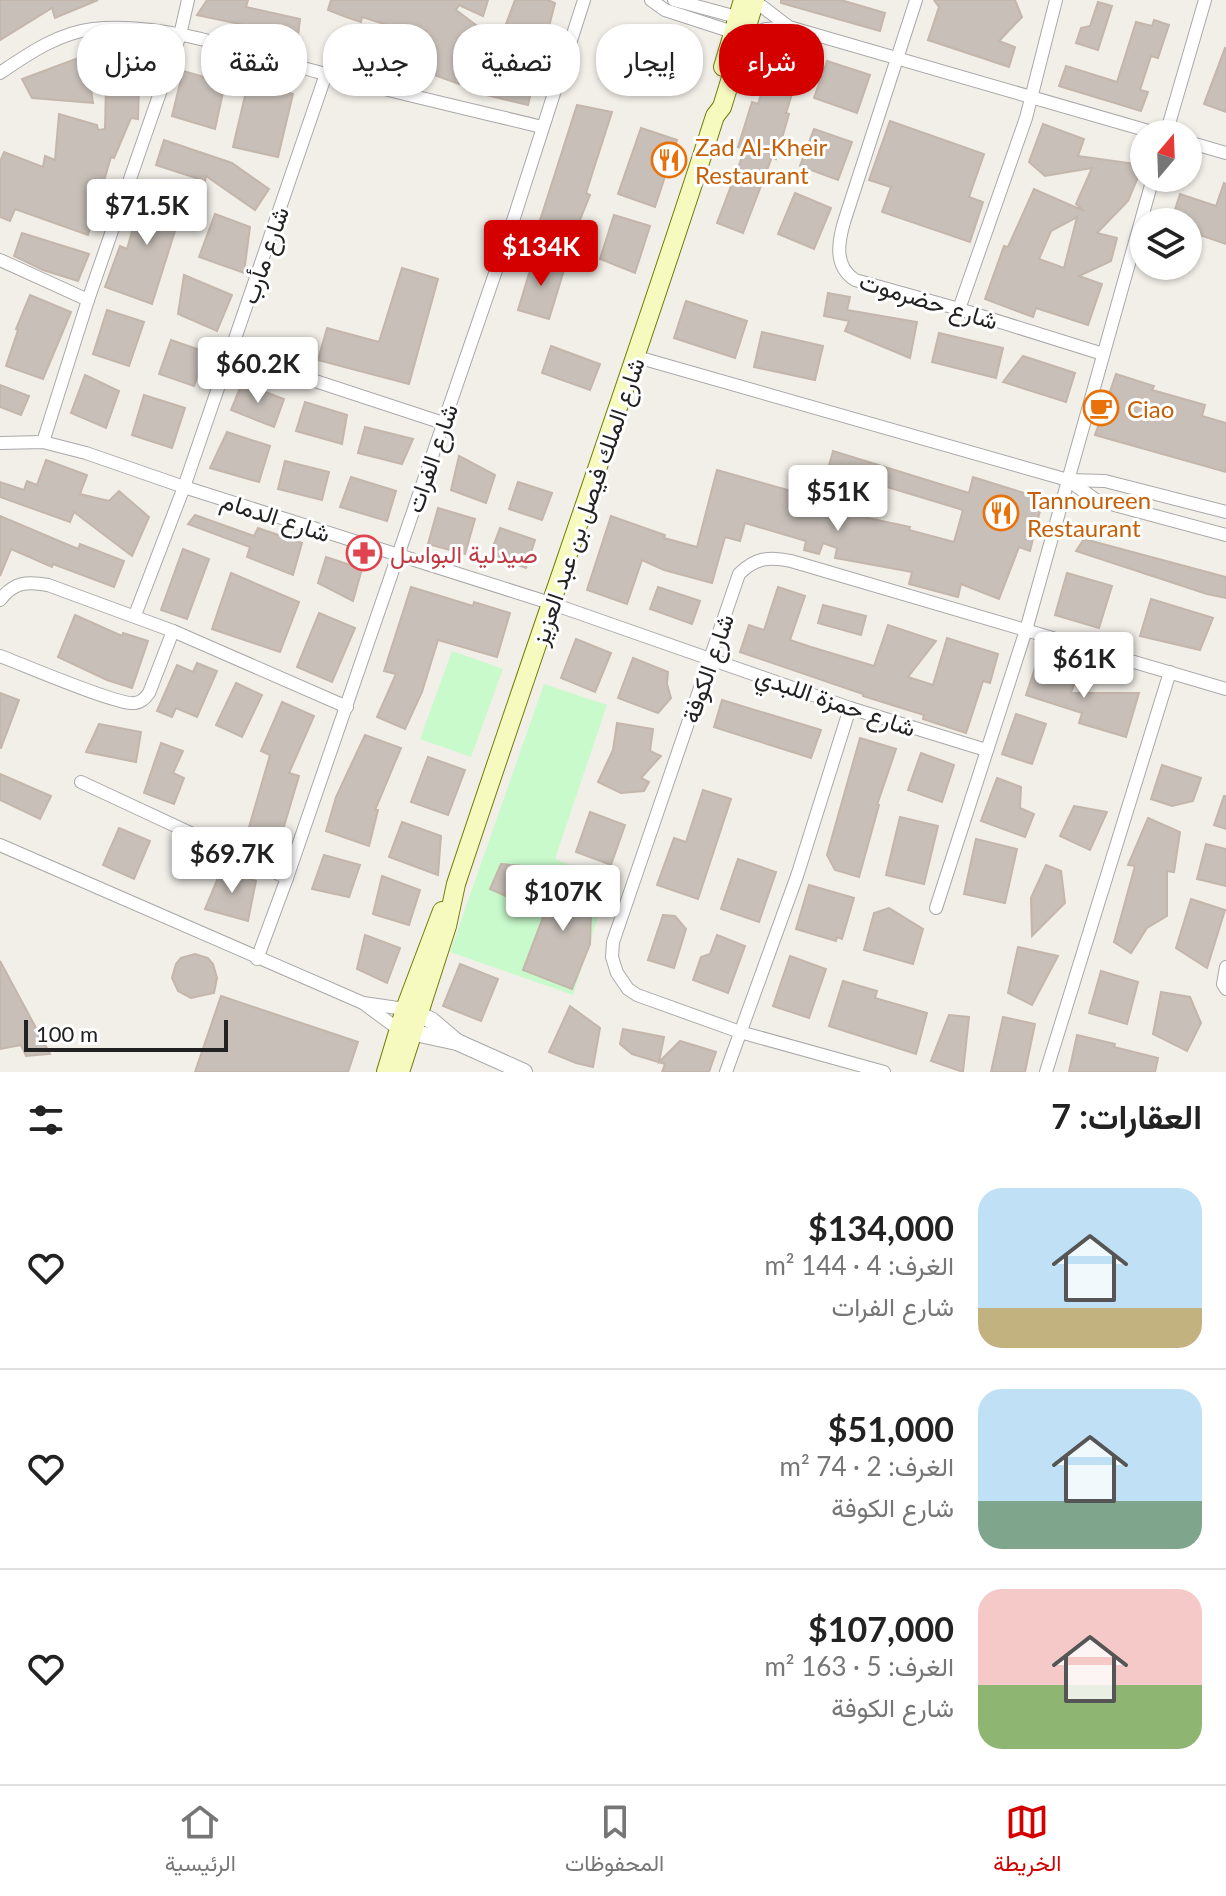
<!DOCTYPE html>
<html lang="ar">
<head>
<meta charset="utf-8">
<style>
	:root { --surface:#fff; --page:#f6f6f6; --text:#222; --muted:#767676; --line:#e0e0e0; --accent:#d40000 }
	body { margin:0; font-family:Lato,Vazirmatn,sans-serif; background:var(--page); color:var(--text); direction:rtl; height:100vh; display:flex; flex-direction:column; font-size:30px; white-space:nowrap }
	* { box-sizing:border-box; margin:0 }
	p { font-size:26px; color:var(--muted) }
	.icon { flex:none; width:44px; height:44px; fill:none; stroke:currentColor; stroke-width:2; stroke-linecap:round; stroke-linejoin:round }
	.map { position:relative; height:1072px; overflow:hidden; direction:ltr }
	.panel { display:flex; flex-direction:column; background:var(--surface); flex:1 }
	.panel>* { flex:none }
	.hud { position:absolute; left:24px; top:24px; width:800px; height:72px; direction:rtl; display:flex; gap:16px }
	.needle { width:52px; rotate:19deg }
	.fabs { position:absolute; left:1130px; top:120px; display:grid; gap:16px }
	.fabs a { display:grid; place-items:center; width:72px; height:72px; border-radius:50%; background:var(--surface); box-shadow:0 2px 6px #0004; font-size:40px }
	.scale { position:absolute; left:24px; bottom:20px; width:204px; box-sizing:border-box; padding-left:8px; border:4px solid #222; border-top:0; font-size:22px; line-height:28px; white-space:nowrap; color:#222; -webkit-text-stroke:6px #fff; paint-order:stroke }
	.price { position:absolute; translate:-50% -68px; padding:0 18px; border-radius:8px; background:#fff; color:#222; font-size:26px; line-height:52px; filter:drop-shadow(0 2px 4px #0008) }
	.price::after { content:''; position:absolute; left:50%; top:48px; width:24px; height:18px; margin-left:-12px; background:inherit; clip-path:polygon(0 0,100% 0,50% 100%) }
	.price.current { background:var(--accent); color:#fff }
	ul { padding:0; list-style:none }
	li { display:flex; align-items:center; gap:24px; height:200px; padding:0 24px }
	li+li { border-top:2px solid var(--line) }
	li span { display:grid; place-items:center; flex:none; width:224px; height:160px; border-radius:24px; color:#555 }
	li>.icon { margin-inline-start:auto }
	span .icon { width:96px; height:96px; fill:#fffc; stroke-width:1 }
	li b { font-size:34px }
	h2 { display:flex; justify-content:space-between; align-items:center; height:96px; padding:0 24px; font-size:34px }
	.chip { padding:0 28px; border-radius:32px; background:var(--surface); box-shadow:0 2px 6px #0004; font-size:28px; line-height:72px }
	.chip.current { background:var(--accent); color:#fff }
	.tab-bar { display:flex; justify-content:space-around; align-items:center; height:112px; border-top:2px solid var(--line); background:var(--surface); font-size:22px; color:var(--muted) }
	.tab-bar a { display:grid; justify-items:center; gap:4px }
	.tab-bar .current { color:var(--accent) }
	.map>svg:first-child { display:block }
	.park { fill:#c8facc }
	.building { fill:#c7bfb8; stroke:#c4b6ab; stroke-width:2; fill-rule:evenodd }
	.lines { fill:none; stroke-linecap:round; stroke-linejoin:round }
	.minor-casing { stroke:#a9a9a9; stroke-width:14 }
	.tertiary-casing { stroke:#a9a9a9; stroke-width:18 }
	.secondary-casing { stroke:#707d05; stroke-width:20 }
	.minor { stroke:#fff; stroke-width:12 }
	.tertiary { stroke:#fff; stroke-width:16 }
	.secondary { stroke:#f7fabf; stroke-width:18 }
	.labels { text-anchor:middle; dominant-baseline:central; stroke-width:6; stroke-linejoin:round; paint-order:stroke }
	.food-label { font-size:24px; fill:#c56008; stroke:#fff; text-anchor:start }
	.street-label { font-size:24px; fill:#222; stroke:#fff }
	.health-label { font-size:24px; fill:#be3a42; stroke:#fff; text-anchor:start }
</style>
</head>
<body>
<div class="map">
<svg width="1226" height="1072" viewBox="0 0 1226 1072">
	<rect width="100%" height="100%" fill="#f2efe9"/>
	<g class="park">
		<polygon points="452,651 503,669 471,757 420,739"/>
		<polygon points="544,684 607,705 555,859 610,880 573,995 450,952"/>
	</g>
	<g class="building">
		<polygon points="0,0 98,0 55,18 52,8 0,40"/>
		<polygon points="207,0 248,0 246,7 300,19 297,44 258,33 258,28 197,15"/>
		<polygon points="331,0 488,0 483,16 459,5 456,10 480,28 459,84 409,66 420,35 362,17 361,22 346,17 328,10"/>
		<polygon points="515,0 548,0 555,3 544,46 505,27"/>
		<polygon points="781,0 841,0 885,13 880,31 781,3"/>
		<polygon points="934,0 1015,0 1022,17 999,41 1015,47 1009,67 928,40 939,7"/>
		<polygon points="1098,2 1112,6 1098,50 1076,43 1081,28 1090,26"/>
		<polygon points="1154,20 1169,25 1158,58 1151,56 1140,90 1148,92 1141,111 1059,86 1066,66 1117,82 1136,22 1152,26"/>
		<polygon points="491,37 536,71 528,105 478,93"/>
		<polygon points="107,42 140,50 138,119 131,118 114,158 111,157 88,235 15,209 10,221 0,217 0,162 4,152 43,167 45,156 55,160 59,114 97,125 98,130 105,129"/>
		<polygon points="1225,48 1226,49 1226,112 1204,104"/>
		<polygon points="775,50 803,59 786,113 789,114 776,159 772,157 743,233 717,223 745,149 738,147 752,102 758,104"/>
		<polygon points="86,55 93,103 32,98 22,79"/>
		<polygon points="827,61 870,75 857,113 814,98"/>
		<polygon points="183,71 225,83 215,129 172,116"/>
		<polygon points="248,83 293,94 278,157 233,147"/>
		<polygon points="577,105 612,112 586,193 590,195 569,247 536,233"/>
		<polygon points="890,121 984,154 969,197 983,202 970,242 882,212 891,187 869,180"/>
		<path d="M1043,124l41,15 -6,17 65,9 -15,36 -31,32 20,5 -6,23 -32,15 23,8 -14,41 -52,-17 -3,9 -48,-18 19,-53 4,1 26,-58 50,22 -8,-7 16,-36 -47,8 -16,-14zM1077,217l-13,51 -25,-9 12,-28z"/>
		<polygon points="641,128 677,140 655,207 618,194"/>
		<polygon points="814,129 852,142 838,180 800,166"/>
		<polygon points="164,140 232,163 269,189 255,210 206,176 205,181 156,165"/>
		<polygon points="1224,183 1226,184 1226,244 1188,231 1188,222 1171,222 1180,194 1216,206"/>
		<polygon points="145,187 185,199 152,304 105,287 120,246 127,249"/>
		<polygon points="795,193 831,208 814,249 778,234"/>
		<polygon points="215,214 250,227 244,273 199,257"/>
		<polygon points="614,215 650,226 635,273 600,259"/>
		<polygon points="22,233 89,254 78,281 43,270 14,256"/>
		<polygon points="534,257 565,267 549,319 518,310"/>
		<polygon points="402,268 438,279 409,384 318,360 327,328 379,342"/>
		<polygon points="184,275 232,295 217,331 178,314"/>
		<polygon points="828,293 850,297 847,310 917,322 910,358 845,331 849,321 824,316"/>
		<polygon points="30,295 71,312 43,379 6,366 18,330 16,329"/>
		<polygon points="686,301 747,321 735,358 674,338"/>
		<polygon points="107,310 144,322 129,366 93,354"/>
		<polygon points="762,332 823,346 815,380 754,367"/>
		<polygon points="939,333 1003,348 996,378 932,362"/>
		<polygon points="171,340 206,352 194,386 159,374"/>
		<polygon points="551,346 600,364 590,390 542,373"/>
		<polygon points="1023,356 1075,373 1066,402 1003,382"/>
		<polygon points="1116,374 1154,386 1152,390 1205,405 1202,416 1226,423 1226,472 1095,435"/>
		<polygon points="85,375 119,391 106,428 71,413"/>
		<polygon points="242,383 284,399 274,427 231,410"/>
		<polygon points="0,385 29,396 21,415 0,407"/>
		<polygon points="144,395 185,408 172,448 132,435"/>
		<polygon points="305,402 347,415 342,444 296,431"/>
		<polygon points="365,427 413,439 402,464 358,453"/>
		<polygon points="227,432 270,446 259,482 210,468"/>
		<polygon points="833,451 969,493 973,477 1043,499 1030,551 1019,547 999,599 961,584 958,597 909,584 912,572 835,558 837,548 823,543 819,554 804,550 806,541 745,523 740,541 725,537 712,583 664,570 642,560 627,604 587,590 611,516 665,535 664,538 697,547 717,470 816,498 817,496 865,508 863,517 910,527 909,530 954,542 963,510 828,469"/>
		<polygon points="459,456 495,475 486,503 451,490"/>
		<polygon points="46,460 87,475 80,494 109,501 119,491 149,517 132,556 74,512 70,522 0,497 0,482 24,490 27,481 37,485"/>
		<polygon points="285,461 329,472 322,500 278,489"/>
		<polygon points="351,477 396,491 387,521 340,507"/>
		<polygon points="518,482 552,493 542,520 509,509"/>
		<polygon points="438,508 475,519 465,554 428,544"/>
		<polygon points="195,515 254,536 258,528 302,543 293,575 247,557 250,547 188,524"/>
		<polygon points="0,516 78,549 80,544 124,561 114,587 53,564 52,567 11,549 0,576"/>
		<polygon points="500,528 535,540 526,568 490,555"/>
		<polygon points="1084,539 1226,577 1226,598 1207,594 1076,551"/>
		<polygon points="183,549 209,559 187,619 161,610"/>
		<polygon points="326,557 362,569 353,601 318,583"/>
		<polygon points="231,573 299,602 280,652 212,629"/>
		<polygon points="1067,573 1112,586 1099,628 1055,615"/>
		<polygon points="411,587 473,606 474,602 510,613 497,657 438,640 422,692 405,729 377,717 396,674 384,671"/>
		<polygon points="658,587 700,601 692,624 650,609"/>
		<polygon points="778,587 805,596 790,640 811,647 874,666 888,625 936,641 908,677 933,685 947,638 998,654 990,683 983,681 966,733 923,719 924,715 863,696 863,694 740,652 749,625 764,630"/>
		<polygon points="1151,599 1213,618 1200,650 1140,636"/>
		<polygon points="823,605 866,616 861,635 818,623"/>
		<polygon points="319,613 355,628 332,682 297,667"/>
		<polygon points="75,615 122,636 123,633 148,641 132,688 107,680 58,657"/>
		<polygon points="576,639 611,653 595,692 561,678"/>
		<polygon points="633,658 668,672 667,684 671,698 658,713 618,698"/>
		<polygon points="1037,662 1077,676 1071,693 1139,693 1126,737 1079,723 1082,713 1026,695"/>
		<polygon points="197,663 217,671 197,717 176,708 172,717 157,711 177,665 193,672"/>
		<polygon points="236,683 262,695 242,737 216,725"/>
		<polygon points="0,693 19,700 1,748 0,748"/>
		<polygon points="722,700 821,730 811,758 714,727"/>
		<polygon points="282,702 314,716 289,773 299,776 279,843 247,834 270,755 261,751"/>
		<polygon points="1016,714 1046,724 1032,764 1002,754"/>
		<polygon points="617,723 653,729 650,751 661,756 641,778 649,782 644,791 621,793 598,782 613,750"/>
		<polygon points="99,724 141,732 136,762 86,752"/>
		<polygon points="365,735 401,748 375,810 378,810 369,846 326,831 336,797"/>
		<polygon points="860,738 896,749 877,805 879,805 859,877 835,870 827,855"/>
		<polygon points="161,743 183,751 173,773 184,778 174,804 144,793"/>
		<polygon points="921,753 954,765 942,802 908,790"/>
		<polygon points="428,757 465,770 448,815 411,802"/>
		<polygon points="1162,765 1201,778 1193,801 1172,806 1151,799"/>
		<polygon points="0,774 51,796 40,819 0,800"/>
		<polygon points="997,778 1021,787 1020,808 1034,814 1025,837 981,821"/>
		<polygon points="703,790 731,799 698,899 657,885 674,838 686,842"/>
		<polygon points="1224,796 1226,796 1226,829 1214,825"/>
		<polygon points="1074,806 1107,812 1090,850 1060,836"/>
		<polygon points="590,812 625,825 611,865 576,852"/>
		<polygon points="900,817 938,826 924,884 886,875"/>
		<polygon points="1148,818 1180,832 1174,872 1167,871 1167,916 1147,928 1131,953 1114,942 1135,866 1128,865"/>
		<polygon points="402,822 441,836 438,875 389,857"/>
		<polygon points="119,828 150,841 134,879 103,865"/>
		<polygon points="976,839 1017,849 1005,903 964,894"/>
		<polygon points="1206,844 1226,849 1226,886 1197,879"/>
		<polygon points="324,855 360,865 349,897 312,889"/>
		<polygon points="738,859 776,872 759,922 721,909"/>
		<polygon points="501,864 522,866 525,880 522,893 515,900 490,889"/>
		<polygon points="1046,865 1061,871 1065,903 1032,936 1031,898"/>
		<polygon points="222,868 256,881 248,921 205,909"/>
		<polygon points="565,875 592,884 590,944 572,989 523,970 558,878"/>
		<polygon points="382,876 420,890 409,925 373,914"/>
		<polygon points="809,885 854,898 842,939 837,937 836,941 796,929"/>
		<polygon points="1191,899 1225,910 1207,968 1176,948"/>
		<polygon points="889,908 923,929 913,964 864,950 874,913"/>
		<polygon points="663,915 675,916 686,929 674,968 648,960"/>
		<polygon points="365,935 400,948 387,983 357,969"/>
		<polygon points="717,935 745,946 728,993 693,980 701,957 710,954"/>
		<polygon points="1018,947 1058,956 1032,1005 1008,993"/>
		<polygon points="195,954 208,958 213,964 217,978 214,993 191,998 178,991 172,978 176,964 181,958"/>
		<polygon points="790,956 826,969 809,1018 773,1006"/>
		<polygon points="0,961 50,1054 26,1056 21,1045 0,1049"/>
		<polygon points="460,964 498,979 481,1021 443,1006"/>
		<polygon points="1101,971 1138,982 1127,1024 1089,1013"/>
		<polygon points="843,981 877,991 875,998 927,1013 916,1054 829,1026"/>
		<polygon points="1161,992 1190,997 1201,1023 1187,1051 1153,1034"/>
		<polygon points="221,996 358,1042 348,1072 195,1072"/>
		<polygon points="570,1006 600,1028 593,1067 576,1063 549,1052"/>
		<polygon points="949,1015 969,1017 963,1072 931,1061"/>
		<polygon points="1003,1017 1035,1024 1025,1072 991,1072"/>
		<polygon points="623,1029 664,1037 659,1062 680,1041 716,1052 709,1072 662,1072 665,1064 632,1054 620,1044"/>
		<polygon points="1077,1035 1115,1044 1114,1047 1158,1058 1155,1072 1069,1072"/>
	</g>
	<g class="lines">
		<g class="minor-casing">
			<g id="minor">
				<polyline points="651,0 665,10 745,36 766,29 789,27"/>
				<polyline points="674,0 744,19"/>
				<path d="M916,0l-72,222c-6,21 -10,44 11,58l104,29 144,45"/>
				<polyline points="755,1 789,27 1159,134"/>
				<path d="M0,73c28,-19 58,-40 93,-44 72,-8 156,24 225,43 75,20 150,37 224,55"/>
				<polyline points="1166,134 1205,0"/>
				<polyline points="1188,142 1226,153"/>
				<polyline points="0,260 88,300"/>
				<polyline points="959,309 1026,118 1056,0"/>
				<polyline points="230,353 443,423"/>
				<polyline points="637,357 1068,480 1105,481 1226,512"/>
				<polyline points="43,442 88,300 180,35 188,0"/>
				<polyline points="0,443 43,442 86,453 184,487 550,603 850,708 986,750"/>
				<polyline points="1068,480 1096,500 1226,535"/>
				<path d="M0,600c14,-18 27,-19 48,-15l125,46 174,76"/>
				<polyline points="135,615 184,487 326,74"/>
				<path d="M0,656c22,8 119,50 135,47 7,-1 10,-5 14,-10l24,-62"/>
				<polyline points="81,782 287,878"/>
				<polyline points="0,845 363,1003 398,1029"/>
				<polyline points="936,908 1026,630 1153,178"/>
				<polyline points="257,959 287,878 512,224 584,0"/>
				<polyline points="1226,967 1223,984 1226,989"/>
				<polyline points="363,1003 405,1009"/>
				<polyline points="726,1072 797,876 850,708"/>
				<path d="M884,1072l-144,-40 -103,-37 -9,-6 -11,-16 -5,-16 1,-15 126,-368c16,-16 30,-18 52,-13l435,128"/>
				<polyline points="1046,1072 1170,672"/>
			</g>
		</g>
		<g class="tertiary-casing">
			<g id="tertiary">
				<polyline points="409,1011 431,1020 457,1042"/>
				<polyline points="401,1030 457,1042 524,1072"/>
			</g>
		</g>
		<g class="secondary-casing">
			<g id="secondary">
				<polyline points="723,67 743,0"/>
				<polyline points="386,1072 405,1009 442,911"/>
				<path d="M400,1072l47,-146 9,-42c85,-256 176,-510 259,-768l7,-9 33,-107"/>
			</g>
		</g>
		<use href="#minor" class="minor"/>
		<use href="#tertiary" class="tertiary"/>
		<use href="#secondary" class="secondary"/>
	</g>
	<defs>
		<g id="restaurant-ring" transform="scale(1.8)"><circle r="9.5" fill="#fff" stroke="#e8710a" stroke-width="1.5"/><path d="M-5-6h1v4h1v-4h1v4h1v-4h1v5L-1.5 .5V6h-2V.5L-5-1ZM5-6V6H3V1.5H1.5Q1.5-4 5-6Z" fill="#e8710a"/></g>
		<g id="cafe-ring" transform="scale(1.8)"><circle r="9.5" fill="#fff" stroke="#e8710a" stroke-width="1.5"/><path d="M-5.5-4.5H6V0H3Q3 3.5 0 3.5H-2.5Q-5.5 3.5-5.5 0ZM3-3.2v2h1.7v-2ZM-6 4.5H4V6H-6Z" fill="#e8710a"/></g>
		<g id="pharmacy-ring" transform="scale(1.8)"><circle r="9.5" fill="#fff" stroke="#e0444e" stroke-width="1.5"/><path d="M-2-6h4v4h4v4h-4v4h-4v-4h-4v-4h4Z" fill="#e0444e"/></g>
	</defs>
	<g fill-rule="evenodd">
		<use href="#restaurant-ring" x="669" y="160"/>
		<use href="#cafe-ring" x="1101" y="408"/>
		<use href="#restaurant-ring" x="1001" y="513"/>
		<use href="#pharmacy-ring" x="364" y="553"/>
	</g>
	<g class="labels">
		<g class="food-label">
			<text x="695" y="146">Zad Al-Kheir<tspan x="695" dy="28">Restaurant</tspan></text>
			<text x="1127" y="408">Ciao</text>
			<text x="1027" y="499">Tannoureen<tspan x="1027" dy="28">Restaurant</tspan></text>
		</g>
		<g class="street-label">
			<text transform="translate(264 255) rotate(-71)">شارع مأرب</text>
			<text transform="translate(929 300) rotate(17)">شارع حضرموت</text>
			<text transform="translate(431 458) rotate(-71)">شارع الفرات</text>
			<text transform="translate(587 501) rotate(-71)">شارع الملك فيصل بن عبد العزيز</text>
			<text transform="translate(276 516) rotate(18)">شارع الدمام</text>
			<text transform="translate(707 668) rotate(-71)">شارع الكوفة</text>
			<text transform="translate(836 701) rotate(19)">شارع حمزة اللبدي</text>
		</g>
		<g class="health-label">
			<text x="390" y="553">صيدلية البواسل</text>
		</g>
	</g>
</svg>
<div class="fabs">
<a><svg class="needle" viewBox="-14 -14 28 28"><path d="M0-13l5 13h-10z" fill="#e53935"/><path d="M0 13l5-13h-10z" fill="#767676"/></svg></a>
<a><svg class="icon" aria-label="layers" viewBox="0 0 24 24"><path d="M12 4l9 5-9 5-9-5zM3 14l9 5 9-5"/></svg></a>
</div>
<div class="scale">100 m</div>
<b class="price" style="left:147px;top:247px">$71.5K</b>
<b class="price current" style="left:541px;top:288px">$134K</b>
<b class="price" style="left:258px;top:405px">$60.2K</b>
<b class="price" style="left:838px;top:533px">$51K</b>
<b class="price" style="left:1084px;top:700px">$61K</b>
<b class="price" style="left:232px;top:895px">$69.7K</b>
<b class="price" style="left:563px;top:933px">$107K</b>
<div class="hud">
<a class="chip current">شراء</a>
<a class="chip">إيجار</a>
<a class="chip">تصفية</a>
<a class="chip">جديد</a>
<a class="chip">شقة</a>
<a class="chip">منزل</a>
</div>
</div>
<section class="panel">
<h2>العقارات: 7<svg class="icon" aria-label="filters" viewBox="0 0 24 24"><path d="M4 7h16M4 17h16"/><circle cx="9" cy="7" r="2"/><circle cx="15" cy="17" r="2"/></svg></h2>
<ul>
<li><span style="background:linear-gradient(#bfe0f5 75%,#c2b280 0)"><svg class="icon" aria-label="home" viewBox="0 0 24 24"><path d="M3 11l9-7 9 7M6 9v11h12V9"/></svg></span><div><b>$134,000</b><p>الغرف: 4 · 144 m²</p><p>شارع الفرات</p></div><svg class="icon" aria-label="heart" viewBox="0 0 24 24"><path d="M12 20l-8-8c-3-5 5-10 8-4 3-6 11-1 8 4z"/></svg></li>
<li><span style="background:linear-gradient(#bfe0f5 70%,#7fa58c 0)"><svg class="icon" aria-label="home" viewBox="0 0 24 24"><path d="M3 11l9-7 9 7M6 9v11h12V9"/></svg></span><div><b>$51,000</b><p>الغرف: 2 · 74 m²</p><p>شارع الكوفة</p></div><svg class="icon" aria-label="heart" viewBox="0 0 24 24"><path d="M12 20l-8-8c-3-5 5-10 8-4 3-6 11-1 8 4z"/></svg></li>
<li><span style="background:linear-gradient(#f6c9c9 60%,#8fb573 0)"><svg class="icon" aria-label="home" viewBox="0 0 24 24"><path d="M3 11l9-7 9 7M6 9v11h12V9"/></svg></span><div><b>$107,000</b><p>الغرف: 5 · 163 m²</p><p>شارع الكوفة</p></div><svg class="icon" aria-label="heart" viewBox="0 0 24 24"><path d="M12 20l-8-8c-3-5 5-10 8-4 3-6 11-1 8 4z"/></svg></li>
</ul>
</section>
<nav class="tab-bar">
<a class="current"><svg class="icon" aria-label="map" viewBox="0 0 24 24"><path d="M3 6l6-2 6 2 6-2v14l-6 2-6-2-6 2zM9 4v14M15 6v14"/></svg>الخريطة</a>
<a><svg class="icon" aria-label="saved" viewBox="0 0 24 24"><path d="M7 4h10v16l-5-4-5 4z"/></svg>المحفوظات</a>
<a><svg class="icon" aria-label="home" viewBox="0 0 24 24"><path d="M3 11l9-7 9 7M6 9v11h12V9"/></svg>الرئيسية</a>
</nav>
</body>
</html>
